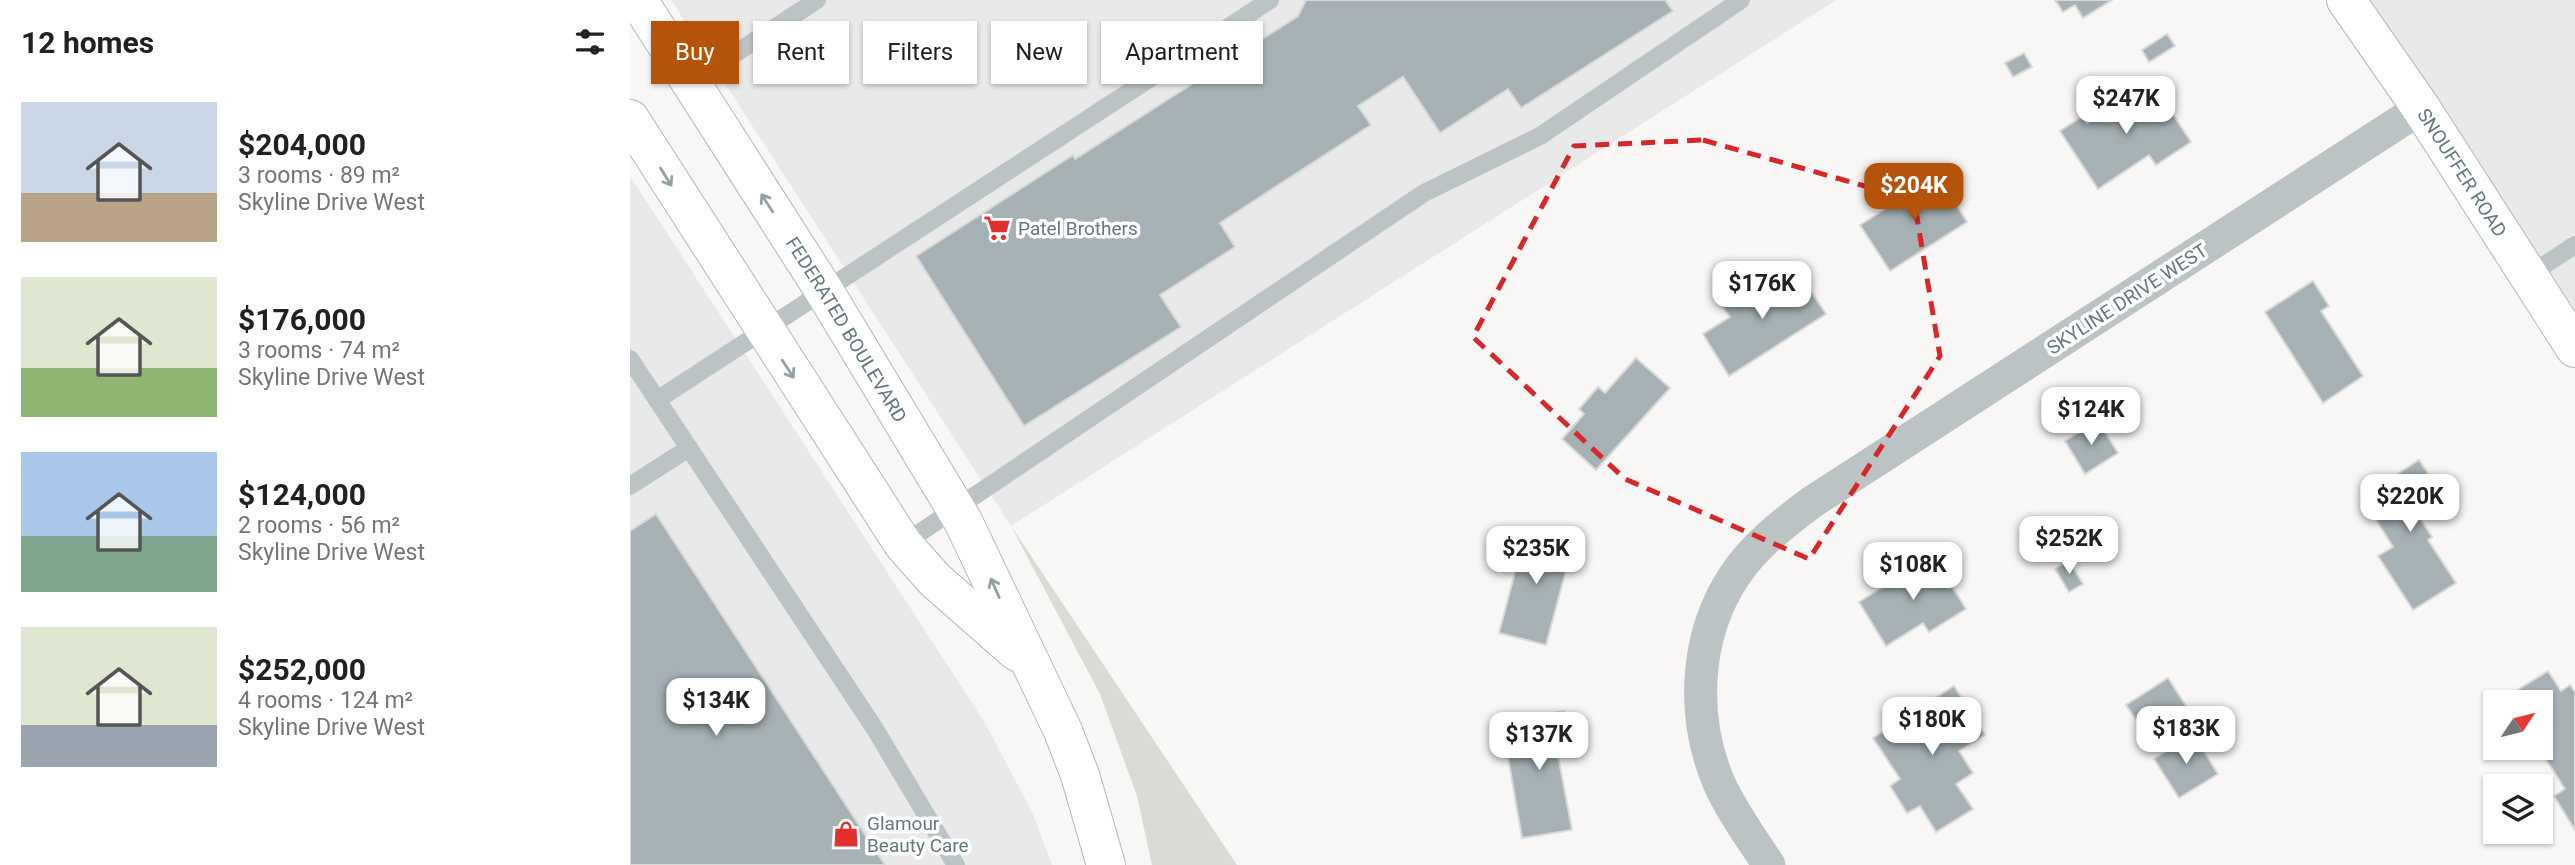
<!DOCTYPE html>
<html lang="en">
<head>
<meta charset="utf-8">
<style>
	:root { --surface:#fff; --page:#f2f2f2; --text:#202124; --muted:#757577; --accent:#b45309 }
	body { margin:0; font-family:Roboto,sans-serif; background:var(--page); color:var(--text); height:100vh; display:flex; flex-direction:column; font-size:26px; white-space:nowrap }
	* { box-sizing:border-box; margin:0 }
	p { font-size:23px; color:var(--muted) }
	.icon { flex:none; width:38px; height:38px; fill:none; stroke:currentColor; stroke-width:2; stroke-linecap:round; stroke-linejoin:round }
	.map { position:relative; flex:1; overflow:hidden }
	.details { display:flex; flex-direction:column; background:var(--surface); width:630px }
	.details>* { flex:none }
	.hud { position:absolute; left:21px; top:21px; width:665px; height:63px; display:flex; gap:14px }
	.needle { width:46px; rotate:55deg }
	.tools { position:absolute; left:1853px; top:690px; display:grid; gap:14px }
	.tools a { display:grid; place-items:center; width:70px; height:70px; border-radius:0px; background:var(--surface); box-shadow:0 2px 5px #0004; font-size:35px }
	.price { position:absolute; translate:-50% -60px; padding:0 16px; border-radius:14px; background:#fff; color:#222; font-size:23px; line-height:46px; filter:drop-shadow(0 2px 4px #0008) }
	.price::after { content:''; position:absolute; left:50%; top:42px; width:21px; height:16px; margin-left:-10px; background:inherit; clip-path:polygon(0 0,100% 0,50% 100%) }
	.price.on { background:var(--accent); color:#fff }
	ul { padding:0; list-style:none }
	li { display:flex; align-items:center; gap:21px; height:175px; padding:0 21px }
	li span { display:grid; place-items:center; flex:none; width:196px; height:140px; border-radius:0px; color:#555 }
	li>.icon { margin-inline-start:auto }
	span .icon { width:84px; height:84px; fill:#fffc; stroke-width:1 }
	li b { font-size:30px }
	h2 { display:flex; justify-content:space-between; align-items:center; height:84px; padding:0 21px; font-size:30px }
	.tag { padding:0 24px; border-radius:0px; background:var(--surface); box-shadow:0 2px 5px #0004; font-size:24px; line-height:63px }
	.tag.on { background:var(--accent); color:#fff }
	main { display:flex; flex:1; min-height:0 }
	.map>svg:first-child { display:block }
	.built { fill:#e8e9e8 }
	.green { fill:#d9dcd4 }
	.building { fill:#a5b1b4; stroke:#d9d9d7; stroke-width:2 }
	.lines { fill:none; stroke-linecap:round; stroke-linejoin:round }
	.secondary-casing { stroke:#b1b9bc; stroke-width:40 }
	.service { stroke:#bcc3c5; stroke-width:18 }
	.minor { stroke:#bcc3c5; stroke-width:33 }
	.secondary { stroke:#fff; stroke-width:38 }
	.oneway { stroke:#92a1a6 }
	.marked { fill:none; stroke:#d62828; stroke-width:5; stroke-dasharray:14 9; stroke-linejoin:round }
	.labels { text-anchor:middle; dominant-baseline:central; stroke-width:7; stroke-linejoin:round; paint-order:stroke }
	.street-label { font-size:19px; fill:#637980; stroke:#fff }
	.poi-label { font-size:19px; fill:#637980; stroke:#fff; text-anchor:start }
</style>
</head>
<body>
<main>
<section class="details">
<h2>12 homes<svg class="icon" aria-label="filters" viewBox="0 0 24 24"><path d="M4 7h16M4 17h16"/><circle cx="9" cy="7" r="2"/><circle cx="15" cy="17" r="2"/></svg></h2>
<ul>
<li><span style="background:linear-gradient(#c9d6e8 65%,#b9a48a 0)"><svg class="icon" aria-label="home" viewBox="0 0 24 24"><path d="M3 11l9-7 9 7M6 9v11h12V9"/></svg></span><div><b>$204,000</b><p>3 rooms · 89 m²</p><p>Skyline Drive West</p></div></li>
<li><span style="background:linear-gradient(#dfe7d0 65%,#8fb573 0)"><svg class="icon" aria-label="home" viewBox="0 0 24 24"><path d="M3 11l9-7 9 7M6 9v11h12V9"/></svg></span><div><b>$176,000</b><p>3 rooms · 74 m²</p><p>Skyline Drive West</p></div></li>
<li><span style="background:linear-gradient(#a9c7e8 60%,#7fa58c 0)"><svg class="icon" aria-label="home" viewBox="0 0 24 24"><path d="M3 11l9-7 9 7M6 9v11h12V9"/></svg></span><div><b>$124,000</b><p>2 rooms · 56 m²</p><p>Skyline Drive West</p></div></li>
<li><span style="background:linear-gradient(#dfe7d0 70%,#9aa5b1 0)"><svg class="icon" aria-label="home" viewBox="0 0 24 24"><path d="M3 11l9-7 9 7M6 9v11h12V9"/></svg></span><div><b>$252,000</b><p>4 rooms · 124 m²</p><p>Skyline Drive West</p></div></li>
</ul>
</section>
<div class="map">
<svg width="1945" height="865" viewBox="0 0 1945 865">
	<rect width="100%" height="100%" fill="#f8f7f5"/>
	<g class="built">
		<polygon points="41,0 1206,0 381,526"/>
		<polygon points="1703,0 1945,0 1945,342"/>
		<polygon points="0,176 355,723 403,814 422,865 0,865"/>
	</g>
	<polygon class="green" points="381,526 607,865 522,865 507,796 470,694"/>
	<g class="building">
		<polygon points="676,0 1035,0 1043,11 891,108 878,89 810,133 773,77 728,106 741,125 590,223 605,247 530,295 551,327 394,426 286,256 443,155 445,159 668,16"/>
		<polygon points="1425,0 1482,0 1453,18 1445,5 1433,12"/>
		<polygon points="1537,34 1545,46 1519,62 1512,50"/>
		<polygon points="1394,53 1402,67 1383,77 1375,63"/>
		<polygon points="1521,81 1561,142 1526,165 1519,155 1468,189 1430,131 1453,116 1457,123"/>
		<polygon points="1308,175 1337,222 1260,271 1230,225"/>
		<polygon points="1169,273 1196,314 1099,376 1073,334 1100,317 1092,306 1134,279 1142,290"/>
		<polygon points="1683,281 1699,306 1691,311 1733,376 1693,403 1635,312"/>
		<polygon points="1006,358 1040,388 966,470 932,439 954,414 949,409 968,387 975,393"/>
		<polygon points="1468,421 1488,453 1455,474 1435,441"/>
		<polygon points="1789,460 1815,499 1797,511 1799,514 1791,520 1802,537 1798,540 1826,583 1783,610 1748,556 1763,547 1732,497"/>
		<polygon points="26,514 255,865 0,865 0,531"/>
		<polygon points="897,527 944,540 916,645 869,633"/>
		<polygon points="1303,556 1336,609 1299,632 1293,623 1256,646 1229,602"/>
		<polygon points="1439,561 1453,584 1439,592 1425,569"/>
		<polygon points="1918,671 1931,691 1940,685 1945,692 1945,830 1924,796 1935,789 1908,747 1911,747 1911,702 1879,702 1876,697"/>
		<polygon points="1538,678 1558,709 1517,735 1496,705"/>
		<polygon points="1324,686 1355,735 1329,751 1343,773 1326,784 1343,809 1306,832 1290,806 1277,813 1260,786 1270,779 1243,738"/>
		<polygon points="934,711 941,748 927,750 942,830 892,838 872,722"/>
		<polygon points="1563,734 1588,774 1549,798 1524,759"/>
	</g>
	<g class="lines">
		<g class="secondary-casing">
			<g id="secondary">
				<path id="s1" d="M8,0l185,289 140,232 100,210 17,44 26,90"/>
				<path id="s2" d="M1716,0l75,108 154,240"/>
				<polyline points="0,119 273,544 305,580 387,652"/>
			</g>
		</g>
		<g class="service">
			<polyline points="60,83 187,0"/>
			<polyline points="1899,275 1945,245"/>
			<polyline points="0,359 245,729 326,865"/>
			<polyline points="27,400 640,0"/>
			<polyline points="0,486 59,448"/>
			<polyline points="273,544 794,193 910,136 1111,0"/>
		</g>
		<path class="minor" d="M1139,865c-17,-26 -37,-53 -50,-82 -28,-66 -25,-147 16,-208 19,-29 49,-52 77,-73l609,-394"/>
		<use href="#secondary" class="secondary"/>
	</g>
	<defs><path id="oneway-shaft" d="M-6 0H5M1.5-3L5.5 0L1.5 3" fill="none" stroke-width="1.6" stroke-linecap="round" stroke-linejoin="round" transform="scale(1.75)"/></defs>
	<g class="oneway">
		<use href="#oneway-shaft" transform="translate(36 177) rotate(58)"/>
		<use href="#oneway-shaft" transform="translate(137 203) rotate(-123)"/>
		<use href="#oneway-shaft" transform="translate(158 369) rotate(57)"/>
		<use href="#oneway-shaft" transform="translate(365 588) rotate(-114)"/>
	</g>
	<path class="marked" d="M1073,140l211,60 26,156 -131,203 -184,-80 -152,-142 101,-191z"/>
	<defs>
		<g id="supermarket-bare" transform="scale(2.1)"><path d="M-6-5.5h2.5l.6 2H6L4.5 2H-2.5L-4.4-4H-6ZM-1.5 3.2a1.3 1.3 0 1 0 .1 0ZM3 3.2a1.3 1.3 0 1 0 .1 0Z" fill="#e2312a" stroke="#fff" stroke-width="2.5" paint-order="stroke"/></g>
		<g id="shop-bare" transform="scale(2.1)"><path d="M-5-2.5h2.3a2.7 3.5 0 0 1 5.4 0H5L5.5 6h-11ZM-1.5-2.5h3a1.5 2.3 0 0 0-3 0Z" fill="#e2312a" stroke="#fff" stroke-width="2.5" paint-order="stroke"/></g>
	</defs>
	<g fill-rule="evenodd">
		<use href="#supermarket-bare" x="367" y="228"/>
		<use href="#shop-bare" x="216" y="834"/>
	</g>
	<g class="labels">
		<g class="street-label">
			<text stroke="none"><textPath href="#s2" startOffset="208">SNOUFFER ROAD</textPath></text>
			<text transform="translate(1497 299) rotate(-33)">SKYLINE DRIVE WEST</text>
			<text stroke="none"><textPath href="#s1" startOffset="390">FEDERATED BOULEVARD</textPath></text>
		</g>
		<g class="poi-label">
			<text x="388" y="228">Patel Brothers</text>
			<text x="237" y="823">Glamour<tspan x="237" dy="22">Beauty Care</tspan></text>
		</g>
	</g>
</svg>
<div class="tools">
<a><svg class="needle" viewBox="-14 -14 28 28"><path d="M0-13l5 13h-10z" fill="#e53935"/><path d="M0 13l5-13h-10z" fill="#757577"/></svg></a>
<a><svg class="icon" aria-label="layers" viewBox="0 0 24 24"><path d="M12 4l9 5-9 5-9-5zM3 14l9 5 9-5"/></svg></a>
</div>
<b class="price" style="left:1496px;top:136px">$247K</b>
<b class="price on" style="left:1284px;top:223px">$204K</b>
<b class="price" style="left:1132px;top:321px">$176K</b>
<b class="price" style="left:1461px;top:447px">$124K</b>
<b class="price" style="left:1780px;top:534px">$220K</b>
<b class="price" style="left:1439px;top:576px">$252K</b>
<b class="price" style="left:906px;top:586px">$235K</b>
<b class="price" style="left:1283px;top:602px">$108K</b>
<b class="price" style="left:86px;top:738px">$134K</b>
<b class="price" style="left:1302px;top:757px">$180K</b>
<b class="price" style="left:1556px;top:766px">$183K</b>
<b class="price" style="left:909px;top:772px">$137K</b>
<div class="hud">
<a class="tag on">Buy</a>
<a class="tag">Rent</a>
<a class="tag">Filters</a>
<a class="tag">New</a>
<a class="tag">Apartment</a>
</div>
</div>
</main>
</body>
</html>
